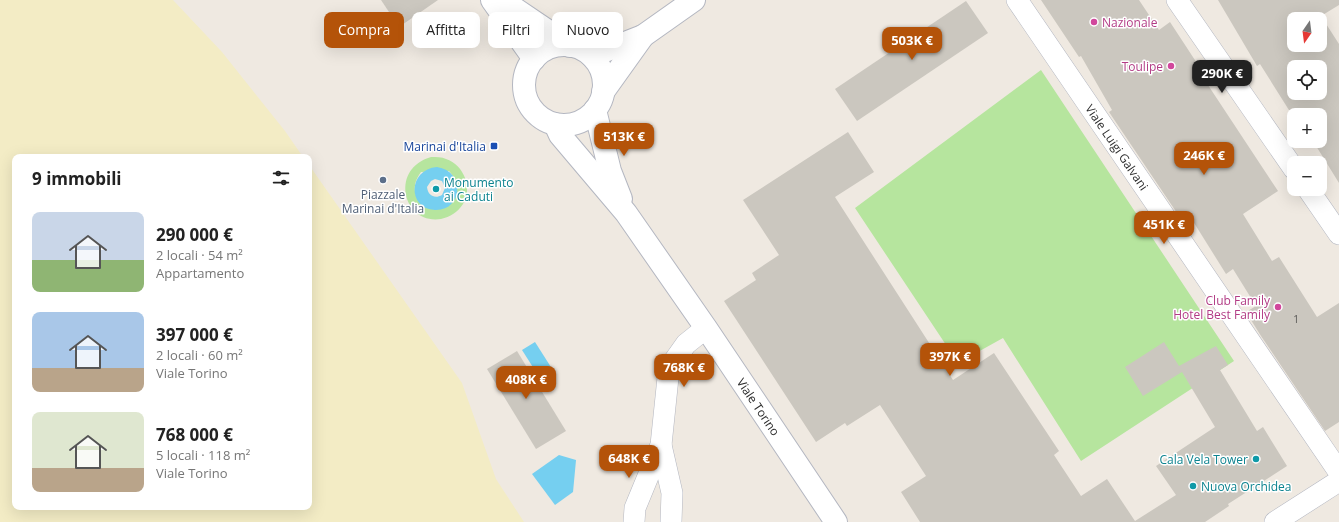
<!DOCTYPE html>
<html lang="it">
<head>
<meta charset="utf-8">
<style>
	:root { --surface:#fff; --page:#f2f2f2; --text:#222; --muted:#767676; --accent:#b45309 }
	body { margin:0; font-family:"Open Sans",sans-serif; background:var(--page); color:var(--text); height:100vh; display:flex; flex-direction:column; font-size:15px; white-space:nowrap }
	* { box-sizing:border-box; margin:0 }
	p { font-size:13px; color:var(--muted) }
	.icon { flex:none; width:22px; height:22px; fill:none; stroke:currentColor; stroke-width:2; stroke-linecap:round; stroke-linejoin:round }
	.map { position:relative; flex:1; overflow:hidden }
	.side { position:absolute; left:12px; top:154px; width:300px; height:356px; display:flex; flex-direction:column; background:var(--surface); border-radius:8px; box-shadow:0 4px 16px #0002 }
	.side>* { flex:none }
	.hud { position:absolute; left:324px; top:12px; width:380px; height:36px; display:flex; gap:8px }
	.needle { width:26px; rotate:194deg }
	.buttons { position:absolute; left:1287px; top:12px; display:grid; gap:8px }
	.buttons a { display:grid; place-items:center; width:40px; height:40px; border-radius:8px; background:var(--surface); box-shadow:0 4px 16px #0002; font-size:20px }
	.price { position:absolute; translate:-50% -34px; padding:0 9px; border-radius:8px; background:var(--accent); color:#fff; font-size:13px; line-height:26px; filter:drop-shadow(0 1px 2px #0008) }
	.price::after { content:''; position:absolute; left:50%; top:24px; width:12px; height:9px; margin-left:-6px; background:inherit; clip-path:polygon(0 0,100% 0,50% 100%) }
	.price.active { background:#222; color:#fff }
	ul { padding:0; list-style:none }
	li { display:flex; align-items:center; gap:12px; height:100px; padding:0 20px }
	li span { display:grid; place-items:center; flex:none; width:112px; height:80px; border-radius:8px; color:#555 }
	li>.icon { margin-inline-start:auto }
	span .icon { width:48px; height:48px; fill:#fffc; stroke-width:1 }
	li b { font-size:17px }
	h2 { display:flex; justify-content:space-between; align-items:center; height:48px; padding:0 20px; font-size:17px }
	.pill { padding:0 14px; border-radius:8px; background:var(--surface); box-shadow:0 4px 16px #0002; font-size:14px; line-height:36px }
	.pill.active { background:var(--accent); color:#fff }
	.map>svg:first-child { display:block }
	.green { fill:#b6e59e; fill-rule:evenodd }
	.sand { fill:#f3ecc5 }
	.water { fill:#75cff0; fill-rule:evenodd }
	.building { fill:#cbc7bf; fill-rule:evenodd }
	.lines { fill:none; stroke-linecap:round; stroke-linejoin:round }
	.street-casing { stroke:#b4b7c1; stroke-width:22 }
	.secondary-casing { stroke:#b4b7c1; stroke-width:24 }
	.street { stroke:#fff; stroke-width:21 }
	.secondary { stroke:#fff; stroke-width:22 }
	.hotel-dot { fill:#d1479c; stroke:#fff; stroke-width:1.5 }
	.transit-dot { fill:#1a4fb4; stroke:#fff; stroke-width:1.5 }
	.service-dot { fill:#5c6f8a; stroke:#fff; stroke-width:1.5 }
	.culture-dot { fill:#0f9aa8; stroke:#fff; stroke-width:1.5 }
	.labels { text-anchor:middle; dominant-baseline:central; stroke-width:3; stroke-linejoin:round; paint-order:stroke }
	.number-label { font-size:10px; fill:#555452 }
	.hotel-label { font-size:12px; fill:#b23c85; stroke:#fff; text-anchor:end }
	.transit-label { font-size:12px; fill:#164399; stroke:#fff; text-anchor:end }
	.street-label { font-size:12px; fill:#2e2e2e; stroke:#fff }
	.culture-label { font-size:12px; fill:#0d838f; stroke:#fff; text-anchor:start }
	.service-label { font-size:12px; fill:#4e5e75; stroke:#fff }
</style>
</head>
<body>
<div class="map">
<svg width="1339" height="522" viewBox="0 0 1339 522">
	<rect width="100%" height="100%" fill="#efe9e1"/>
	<g class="green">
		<polygon points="1041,70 1234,361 1081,461 1003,338 958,363 855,208"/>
		<path d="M431,157c5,0 11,0 15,2 18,6 27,29 17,45 -5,8 -13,13 -22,15 -38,6 -52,-50 -10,-62zM449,171c6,7 9,13 8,22l-30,15c-14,-9 -16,-23 -6,-36z"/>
	</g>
	<polygon class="sand" points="0,0 173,0 222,52 285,131 303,157 15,157 15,507 309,507 309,165 462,383 496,479 524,522 0,522"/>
	<g class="water">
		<path d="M437,167c29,4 26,44 -2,43 -28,-1 -27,-41 2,-43zM435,179l7,2 3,7 -3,7c-7,4 -14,1 -15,-8l4,-6z"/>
		<polygon points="535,342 556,375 543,383 522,350"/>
		<polygon points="559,455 576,460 573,492 555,505 532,474"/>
	</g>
	<g class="building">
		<polygon points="381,0 438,0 399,27"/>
		<polygon points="1041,0 1139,0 1159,30 1170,22 1208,80 1206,82 1278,191 1243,214 1272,261 1279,257 1317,317 1339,303 1339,422 1325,431 1261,336 1246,312 1256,306 1233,269 1226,274 1191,218 1183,222 1109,112 1112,110 1081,56 1079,57"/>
		<path d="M1218,0h121v5l-18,11 18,28v139l-26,-42h7v-26h-23l-3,-5v8l-34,-54 -3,2zM1294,19h26v26h-26zM1294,67h26v26h-26z"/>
		<polygon points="966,1 988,33 857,121 835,89"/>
		<polygon points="848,132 874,172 835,197 953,380 994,353 1059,451 1054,455 1081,496 1107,479 1135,521 1176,495 1156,466 1215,427 1182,372 1143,396 1125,367 1164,342 1179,366 1216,346 1228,365 1220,370 1257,431 1263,427 1287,466 1228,504 1229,506 1205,522 920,522 901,492 926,476 880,405 847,426 845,423 816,442 724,301 756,280 752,273 779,255 743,200"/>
		<polygon points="517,351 566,431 536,449 487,369"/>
	</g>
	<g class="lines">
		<g class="street-casing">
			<g id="street">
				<path id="s1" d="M1017,0l322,472"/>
				<polyline points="1177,0 1294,169"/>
				<polyline points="1308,189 1339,234"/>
				<polyline points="661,445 672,493 671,522"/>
				<polyline points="634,522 635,508 661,445 669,368 686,344 706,328"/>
				<polyline points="1275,522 1339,481"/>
			</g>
		</g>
		<g class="secondary-casing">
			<g id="secondary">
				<polyline points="492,0 534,59"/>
				<polyline points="502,0 570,46"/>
				<circle cx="564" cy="85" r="40"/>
				<polyline points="592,56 643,36 694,0"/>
				<polyline points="603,92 643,36"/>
				<polyline points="595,110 610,171 621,199"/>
				<path id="s2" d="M555,124l5,11 66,78 80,115 130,194"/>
			</g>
		</g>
		<use href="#street" class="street"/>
		<use href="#secondary" class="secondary"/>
	</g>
	<g class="hotel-dot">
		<circle cx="1094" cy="22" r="4"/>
		<circle cx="1171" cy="66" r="4"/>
		<circle cx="1278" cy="307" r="4"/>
	</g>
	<rect class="transit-dot" x="490" y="142" width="8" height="8" rx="2"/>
	<circle class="service-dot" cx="383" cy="180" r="4"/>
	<g class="culture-dot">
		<circle cx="436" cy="189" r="4"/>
		<circle cx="1256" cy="459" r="4"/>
		<circle cx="1193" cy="486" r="4"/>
	</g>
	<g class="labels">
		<g class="number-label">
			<text x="1296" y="319">1</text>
		</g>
		<g class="hotel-label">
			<text x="1102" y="22" text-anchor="start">Nazionale</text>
			<text x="1163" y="66">Toulipe</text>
			<text x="1270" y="300">Club Family<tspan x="1270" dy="14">Hotel Best Family</tspan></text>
		</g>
		<g class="transit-label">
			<text x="486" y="146">Marinai d'Italia</text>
		</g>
		<g class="street-label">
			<text stroke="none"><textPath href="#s1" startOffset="178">Viale Luigi Galvani</textPath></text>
			<text stroke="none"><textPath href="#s2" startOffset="349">Viale Torino</textPath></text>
		</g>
		<g class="culture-label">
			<text x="444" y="182">Monumento<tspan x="444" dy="14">ai Caduti</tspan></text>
			<text x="1248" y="459" text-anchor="end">Cala Vela Tower</text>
			<text x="1201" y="486">Nuova Orchidea</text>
		</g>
		<g class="service-label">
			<text x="383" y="194">Piazzale<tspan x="383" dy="14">Marinai d'Italia</tspan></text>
		</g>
	</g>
</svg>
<div class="buttons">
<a><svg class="needle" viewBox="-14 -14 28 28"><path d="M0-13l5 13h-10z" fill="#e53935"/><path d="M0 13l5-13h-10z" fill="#767676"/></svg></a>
<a><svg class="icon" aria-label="locate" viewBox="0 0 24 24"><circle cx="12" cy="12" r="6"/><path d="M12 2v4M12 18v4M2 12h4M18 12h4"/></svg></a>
<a>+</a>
<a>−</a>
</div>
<b class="price" style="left:912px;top:61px">503K €</b>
<b class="price active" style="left:1222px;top:94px">290K €</b>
<b class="price" style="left:624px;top:157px">513K €</b>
<b class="price" style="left:1204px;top:176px">246K €</b>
<b class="price" style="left:1164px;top:245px">451K €</b>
<b class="price" style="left:950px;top:377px">397K €</b>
<b class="price" style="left:684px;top:388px">768K €</b>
<b class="price" style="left:526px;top:400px">408K €</b>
<b class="price" style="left:629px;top:479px">648K €</b>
<div class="hud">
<a class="pill active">Compra</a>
<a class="pill">Affitta</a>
<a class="pill">Filtri</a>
<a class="pill">Nuovo</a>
</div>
<section class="side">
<h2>9 immobili<svg class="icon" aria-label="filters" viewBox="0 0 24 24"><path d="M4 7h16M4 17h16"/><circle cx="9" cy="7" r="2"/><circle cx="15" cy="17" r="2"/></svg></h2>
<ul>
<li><span style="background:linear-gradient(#c9d6e8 60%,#8fb573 0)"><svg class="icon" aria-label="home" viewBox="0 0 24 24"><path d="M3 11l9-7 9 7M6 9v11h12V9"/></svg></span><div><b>290 000 €</b><p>2 locali · 54 m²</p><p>Appartamento</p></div></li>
<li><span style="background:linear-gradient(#a9c7e8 70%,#b9a48a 0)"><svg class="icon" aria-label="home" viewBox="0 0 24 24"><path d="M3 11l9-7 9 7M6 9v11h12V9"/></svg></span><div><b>397 000 €</b><p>2 locali · 60 m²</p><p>Viale Torino</p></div></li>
<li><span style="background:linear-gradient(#dfe7d0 70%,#b9a48a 0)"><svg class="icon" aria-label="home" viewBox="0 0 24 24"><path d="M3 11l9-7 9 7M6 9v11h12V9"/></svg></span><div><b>768 000 €</b><p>5 locali · 118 m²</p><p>Viale Torino</p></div></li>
</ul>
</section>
</div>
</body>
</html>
